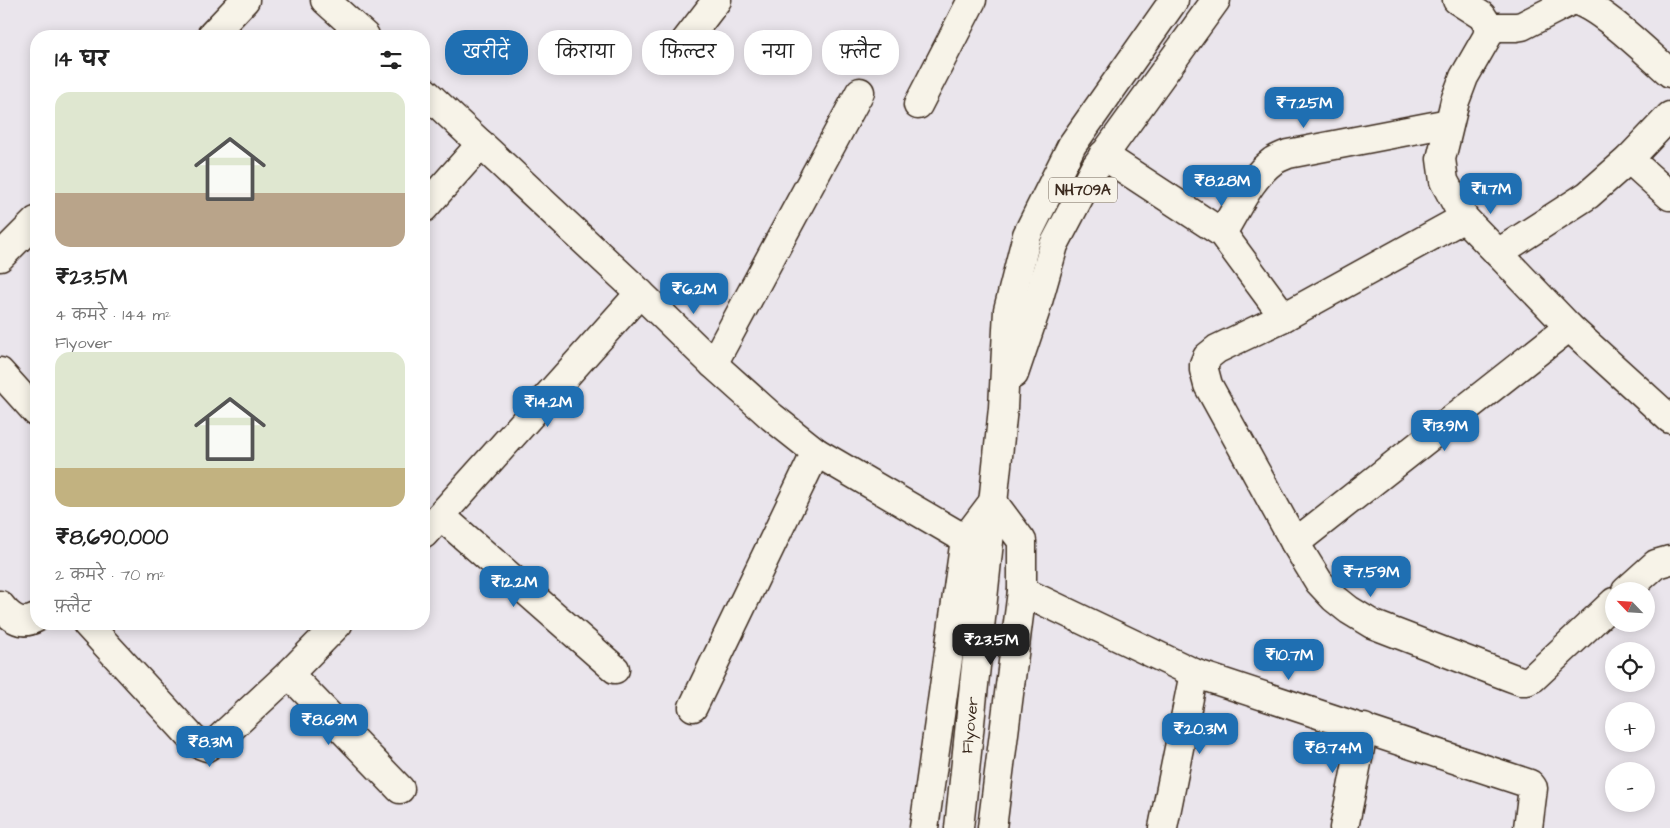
<!DOCTYPE html>
<html lang="hi">
<head>
<meta charset="utf-8">
<style>
	:root { --surface:#fff; --page:#f2f2f2; --text:#222; --muted:#767676; --accent:#1f6fb2 }
	body { margin:0; font-family:"Architects Daughter","Playpen Sans Deva",sans-serif; background:var(--page); color:var(--text); height:100vh; display:flex; flex-direction:column; font-size:19px; white-space:nowrap }
	* { box-sizing:border-box; margin:0 }
	p { font-size:16px; color:var(--muted) }
	.icon { flex:none; width:28px; height:28px; fill:none; stroke:currentColor; stroke-width:2; stroke-linecap:round; stroke-linejoin:round }
	.map { position:relative; flex:1; overflow:hidden }
	.details { position:absolute; left:30px; top:30px; width:400px; height:600px; display:flex; flex-direction:column; background:var(--surface); border-radius:20px; box-shadow:0 2px 12px #0003 }
	.details>* { flex:none }
	.guide { position:absolute; left:445px; top:30px; width:475px; height:45px; display:flex; gap:10px }
	.needle { width:32px; rotate:295deg }
	.fabs { position:absolute; left:1605px; top:582px; display:grid; gap:10px }
	.fabs a { display:grid; place-items:center; width:50px; height:50px; border-radius:50%; background:var(--surface); box-shadow:0 2px 12px #0003; font-size:25px }
	.price { position:absolute; translate:-50% -42px; padding:0 11px; border-radius:10px; background:var(--accent); color:#fff; font-size:16px; line-height:32px; filter:drop-shadow(0 1px 2px #0008) }
	.price::after { content:''; position:absolute; left:50%; top:30px; width:15px; height:11px; margin-left:-8px; background:inherit; clip-path:polygon(0 0,100% 0,50% 100%) }
	.price.active { background:#222; color:#fff }
	ul { padding:0; list-style:none }
	li { display:grid; align-content:center; gap:10px; height:265px; padding:0 25px }
	li span { display:grid; place-items:center; height:155px; border-radius:15px; color:#555 }
	li>.icon { margin-inline-start:auto }
	span .icon { width:90px; height:90px; fill:#fffc; stroke-width:1 }
	li b { font-size:21px }
	h2 { display:flex; justify-content:space-between; align-items:center; height:60px; padding:0 25px; font-size:21px }
	.chip { padding:0 18px; border-radius:20px; background:var(--surface); box-shadow:0 2px 12px #0003; font-size:18px; line-height:45px }
	.chip.active { background:var(--accent); color:#fff }
	.map>svg:first-child { display:block }
	.lines { fill:none; stroke-linecap:round; stroke-linejoin:round }
	.street-casing { stroke:#3b2a1e; stroke-width:31 }
	.secondary-casing { stroke:#3b2a1e; stroke-width:31 }
	.highway-casing { stroke:#3b2a1e; stroke-width:31 }
	.street { stroke:#f7f3e8; stroke-width:28 }
	.secondary { stroke:#f7f3e8; stroke-width:28 }
	.highway { stroke:#f7f3e8; stroke-width:28 }
	.labels { text-anchor:middle; dominant-baseline:central; stroke-width:4; stroke-linejoin:round; paint-order:stroke }
	.shield { fill:#f7f3e8; stroke:#73665b; stroke-width:1 }
	.shield-label { font-size:15px; font-weight:bold; fill:#3b2a1e }
	.street-label { font-size:16px; fill:#3b2a1e; stroke:#f7f3e8 }
</style>
</head>
<body>
<div class="map">
<svg width="1670" height="828" viewBox="0 0 1670 828">
	<rect width="100%" height="100%" fill="#eae5ec"/>
	<filter id="ink" filterUnits="userSpaceOnUse"><feTurbulence type="fractalNoise" baseFrequency=".02" numOctaves="2"/><feDisplacementMap in="SourceGraphic" scale="10" xChannelSelector="R" yChannelSelector="G"/><feConvolveMatrix kernelMatrix="1 2 1 2 8 2 1 2 1" color-interpolation-filters="sRGB"/></filter>
	<g filter="url(#ink)">
		<g class="lines">
			<g class="street-casing">
				<g id="street">
					<polyline points="325,0 365,36"/>
					<polyline points="1457,0 1482,16 1489,27 1487,37 1464,77 1455,101 1441,159 1444,181 1464,218 1498,253 1569,327 1670,419"/>
					<path d="M1489,27h27l6,-1 51,-26c26,5 75,54 97,73"/>
					<polyline points="211,36 245,0"/>
					<polyline points="674,56 717,0"/>
					<polyline points="424,91 640,293 713,364 772,417 816,452 965,539"/>
					<polyline points="918,105 972,0"/>
					<polyline points="1103,155 1222,233 1284,317"/>
					<polyline points="1629,159 1670,196"/>
					<polyline points="424,208 481,144"/>
					<polyline points="1464,218 1284,317 1217,349 1207,357 1204,364 1204,370 1208,385 1295,543 1319,582 1334,598 1349,610 1372,624 1510,677 1521,681 1527,681 1533,678 1614,602"/>
					<path d="M1222,233c15,-24 28,-55 51,-72 5,-3 10,-5 15,-7l161,-31"/>
					<polyline points="1498,253 1588,195 1629,159 1670,116"/>
					<polyline points="0,257 36,221"/>
					<polyline points="713,364 860,92"/>
					<polyline points="0,372 36,412"/>
					<polyline points="441,516 615,669"/>
					<polyline points="424,534 640,293"/>
					<polyline points="1295,543 1569,327"/>
					<polyline points="1022,591 1194,673 1530,784 1533,788 1528,828"/>
					<polyline points="1626,591 1656,564 1670,560"/>
					<path d="M0,605c10,13 21,21 36,13"/>
					<polyline points="87,624 192,738 199,744 207,747 218,740 289,674 338,624"/>
					<polyline points="289,674 400,789"/>
					<polyline points="693,707 816,452"/>
					<polyline points="1163,828 1194,673"/>
					<polyline points="1344,828 1364,728"/>
				</g>
			</g>
			<g class="secondary-casing">
				<polyline id="secondary" points="924,828 965,539 993,502 1022,541 1022,591 992,828"/>
			</g>
			<g class="highway-casing">
				<g id="highway">
					<polyline points="1014,374 1035,312 1054,245 1094,169 1216,0"/>
					<polyline points="959,828 1003,408 1008,310 1027,235 1072,145 1174,0"/>
				</g>
			</g>
			<use href="#street" class="street"/>
			<use href="#secondary" class="secondary"/>
			<use href="#highway" class="highway"/>
		</g>
	</g>
	<g class="labels">
		<rect class="shield" x="1049" y="177.5" width="68" height="25" rx="4"/>
		<g class="shield-label">
			<text x="1083" y="190">NH709A</text>
		</g>
		<g class="street-label">
			<text transform="translate(970 725) rotate(-84)">Flyover</text>
		</g>
	</g>
</svg>
<div class="fabs">
<a><svg class="needle" viewBox="-14 -14 28 28"><path d="M0-13l5 13h-10z" fill="#e53935"/><path d="M0 13l5-13h-10z" fill="#767676"/></svg></a>
<a><svg class="icon" aria-label="locate" viewBox="0 0 24 24"><circle cx="12" cy="12" r="6"/><path d="M12 2v4M12 18v4M2 12h4M18 12h4"/></svg></a>
<a>+</a>
<a>−</a>
</div>
<b class="price" style="left:1304px;top:129px">₹7.25M</b>
<b class="price" style="left:1222px;top:207px">₹8.28M</b>
<b class="price" style="left:1491px;top:215px">₹11.7M</b>
<b class="price" style="left:694px;top:315px">₹6.2M</b>
<b class="price" style="left:548px;top:428px">₹14.2M</b>
<b class="price" style="left:1445px;top:452px">₹13.9M</b>
<b class="price" style="left:1371px;top:598px">₹7.59M</b>
<b class="price" style="left:514px;top:608px">₹12.2M</b>
<b class="price active" style="left:991px;top:666px">₹23.5M</b>
<b class="price" style="left:1289px;top:681px">₹10.7M</b>
<b class="price" style="left:329px;top:746px">₹8.69M</b>
<b class="price" style="left:1200px;top:755px">₹20.3M</b>
<b class="price" style="left:210px;top:768px">₹8.3M</b>
<b class="price" style="left:1333px;top:774px">₹8.74M</b>
<div class="guide">
<a class="chip active">खरीदें</a>
<a class="chip">किराया</a>
<a class="chip">फ़िल्टर</a>
<a class="chip">नया</a>
<a class="chip">फ़्लैट</a>
</div>
<section class="details">
<h2>14 घर<svg class="icon" aria-label="filters" viewBox="0 0 24 24"><path d="M4 7h16M4 17h16"/><circle cx="9" cy="7" r="2"/><circle cx="15" cy="17" r="2"/></svg></h2>
<ul>
<li><span style="background:linear-gradient(#dfe7d0 65%,#b9a48a 0)"><svg class="icon" aria-label="home" viewBox="0 0 24 24"><path d="M3 11l9-7 9 7M6 9v11h12V9"/></svg></span><div><b>₹23.5M</b><p>4 कमरे · 144 m²</p><p>Flyover</p></div></li>
<li><span style="background:linear-gradient(#dfe7d0 75%,#c2b280 0)"><svg class="icon" aria-label="home" viewBox="0 0 24 24"><path d="M3 11l9-7 9 7M6 9v11h12V9"/></svg></span><div><b>₹8,690,000</b><p>2 कमरे · 70 m²</p><p>फ़्लैट</p></div></li>
</ul>
</section>
</div>
</body>
</html>
